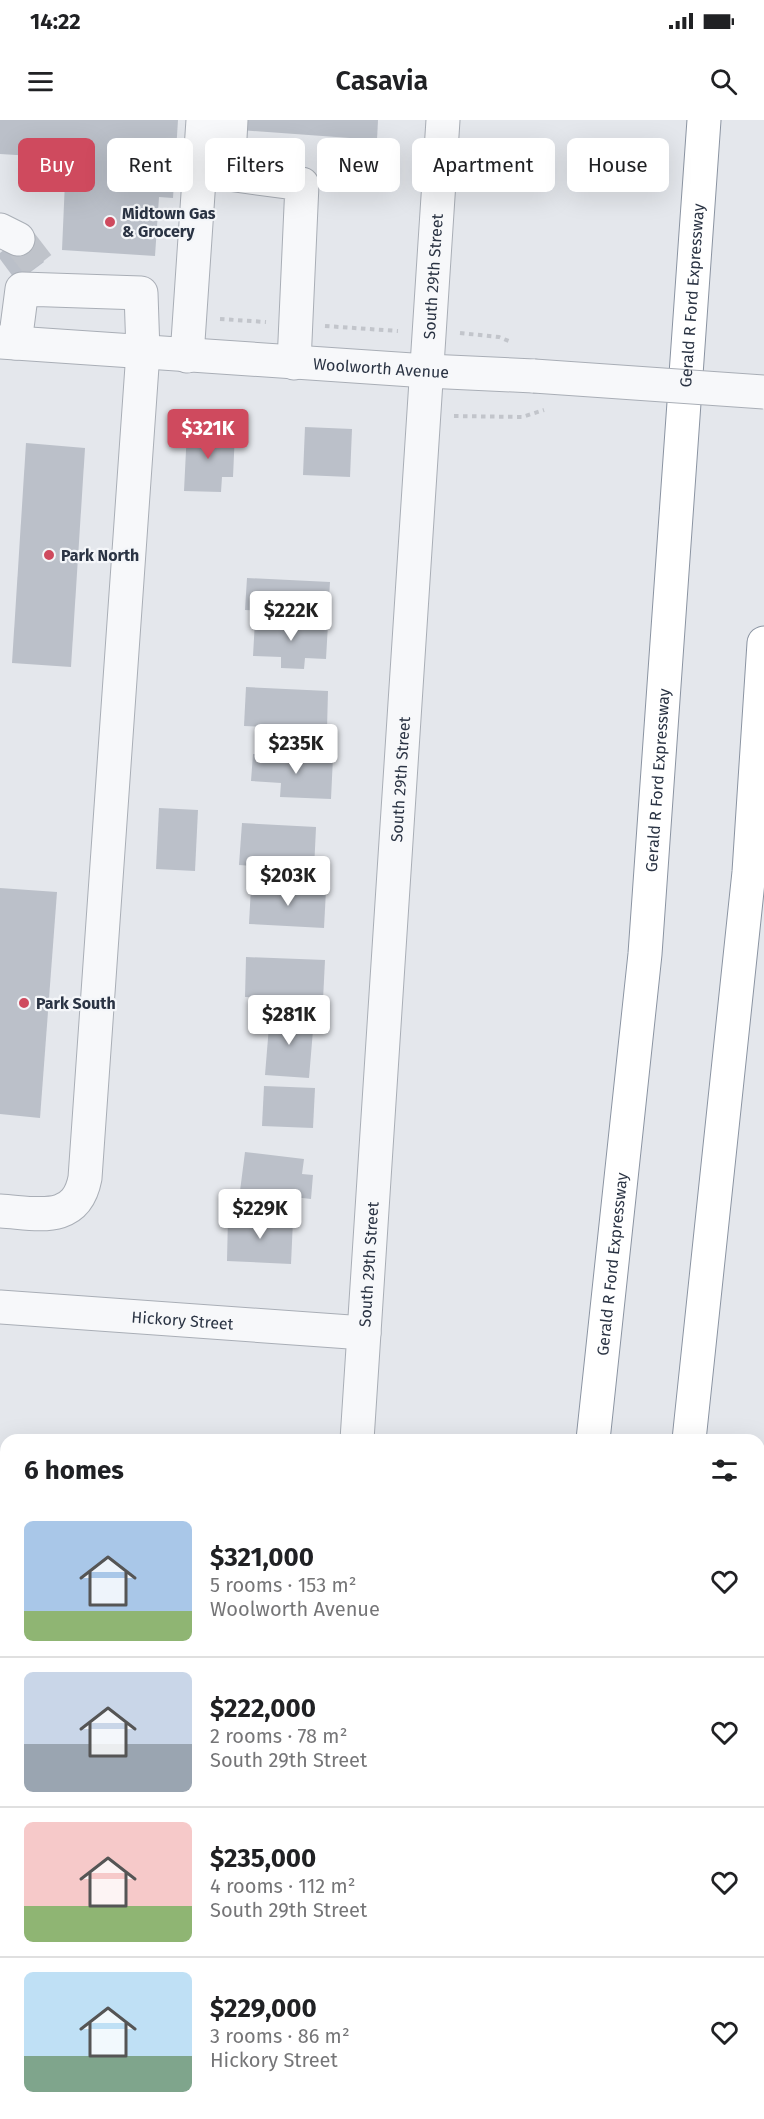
<!DOCTYPE html>
<html lang="en">
<head>
<meta charset="utf-8">
<style>
	:root { --surface:#fff; --page:#f6f6f6; --text:#202124; --muted:#757577; --line:#e0e0e0; --accent:#cf4a5e }
	body { margin:0; font-family:"Fira Sans",sans-serif; background:var(--page); color:var(--text); height:100vh; display:flex; flex-direction:column; font-size:22px; white-space:nowrap }
	* { box-sizing:border-box; margin:0 }
	p { font-size:20px; color:var(--muted) }
	.icon { flex:none; width:33px; height:33px; fill:none; stroke:currentColor; stroke-width:2; stroke-linecap:round; stroke-linejoin:round }
	.map { position:relative; flex:1; overflow:hidden }
	.panel { position:absolute; left:0px; top:1314px; width:765px; height:686px; display:flex; flex-direction:column; background:var(--surface); border-radius:18px 18px 0 0; box-shadow:0 6px 24px #0002 }
	.panel>* { flex:none }
	.banner { position:absolute; left:18px; top:18px; width:729px; height:54px; display:flex; gap:12px }
	.price { position:absolute; translate:-50% -51px; padding:0 14px; border-radius:6px; background:#fff; color:#222; font-size:20px; line-height:39px; filter:drop-shadow(0 2px 3px #0008) }
	.price::after { content:''; position:absolute; left:50%; top:36px; width:18px; height:14px; margin-left:-9px; background:inherit; clip-path:polygon(0 0,100% 0,50% 100%) }
	.price.selected { background:var(--accent); color:#fff }
	ul { padding:0; list-style:none }
	li { display:flex; align-items:center; gap:18px; height:150px; padding:0 24px }
	li+li { border-top:2px solid var(--line) }
	li span { display:grid; place-items:center; flex:none; width:168px; height:120px; border-radius:9px; color:#555 }
	li>.icon { margin-inline-start:auto }
	span .icon { width:72px; height:72px; fill:#fffc; stroke-width:1 }
	li b { font-size:26px }
	h2 { display:flex; justify-content:space-between; align-items:center; height:72px; padding:0 24px; font-size:26px }
	.tag { padding:0 21px; border-radius:9px; background:var(--surface); box-shadow:0 6px 24px #0002; font-size:21px; line-height:54px }
	.tag.selected { background:var(--accent); color:#fff }
	.status { display:flex; justify-content:space-between; align-items:center; height:42px; padding:0 30px; background:var(--surface); direction:ltr }
	.status svg { height:16px; fill:currentColor }
	header { display:flex; justify-content:space-between; align-items:center; height:78px; padding:0 24px; background:var(--surface); font-size:27px; font-weight:600 }
	.map>svg:first-child { display:block }
	.building { fill:#bbc0c9 }
	.lines { fill:none; stroke-linecap:round; stroke-linejoin:round }
	.minor-tunnel { stroke:#bfc3ca; stroke-width:33; stroke-dasharray:33 16; stroke-linecap:butt }
	.minor-casing { stroke:#a9aeb6; stroke-width:35 }
	.highway-casing { stroke:#8b94a2; stroke-width:35 }
	.path { stroke:#c2c5cb; stroke-width:4; stroke-dasharray:4.5 4.5; stroke-linecap:butt }
	.minor { stroke:#f7f8fa; stroke-width:33 }
	.highway { stroke:#fff; stroke-width:33 }
	.minor-bridge-casing { stroke:#a9aeb6; stroke-width:35; stroke-linecap:butt }
	.minor-bridge { stroke:#f7f8fa; stroke-width:33 }
	.poi-dot { fill:#cf4a5e; stroke:#f4f6f9; stroke-width:2 }
	.labels { text-anchor:middle; dominant-baseline:central; stroke-width:4.5; stroke-linejoin:round; paint-order:stroke }
	.poi-label { font-size:16px; font-weight:bold; fill:#2b3444; stroke:#f4f6f9; text-anchor:start }
	.street-label { font-size:16px; fill:#2b3444; stroke:#f4f6f9 }
</style>
</head>
<body>
<div class="status"><b>14:22</b><svg viewBox="0 0 49 12"><path d="M0 12V9h3v3zM5 12V6h3v6zM10 12V3h3v9zM15 12V0h3v12zM26 1h20v11H26zM47 4h2v5h-2z"/></svg></div>
<header><svg class="icon" aria-label="menu" viewBox="0 0 24 24"><path d="M4 6h16M4 12h16M4 18h16"/></svg>Casavia<svg class="icon" aria-label="search" viewBox="0 0 24 24"><circle cx="10" cy="10" r="6"/><path d="M15 15l6 6"/></svg></header>
<div class="map">
<svg width="764" height="1999" viewBox="0 0 764 1999">
	<rect width="100%" height="100%" fill="#e4e7ec"/>
	<g class="building">
		<polygon points="0,0 178,0 173,78 159,77 155,136 62,130 66,38 0,34"/>
		<polygon points="241,0 378,0 377,20 240,10"/>
		<polygon points="23,115 44,142 17,162 0,139 0,133"/>
		<polygon points="305,307 352,309 350,357 303,355"/>
		<polygon points="187,310 235,312 233,357 222,357 221,372 184,371"/>
		<polygon points="26,323 85,328 71,547 12,543"/>
		<polygon points="247,458 330,462 328,494 245,490"/>
		<polygon points="255,500 328,504 326,539 305,538 304,549 281,548 281,537 253,536"/>
		<polygon points="246,567 328,571 327,609 244,606"/>
		<polygon points="253,634 333,637 331,679 280,677 281,663 251,661"/>
		<polygon points="159,688 198,690 195,751 156,749"/>
		<polygon points="242,703 316,707 314,750 239,745"/>
		<polygon points="251,767 326,770 324,808 249,804"/>
		<polygon points="0,768 57,772 40,998 0,994"/>
		<polygon points="246,837 325,840 323,880 245,877"/>
		<polygon points="270,894 314,898 309,958 265,955"/>
		<polygon points="264,966 315,968 313,1008 262,1006"/>
		<polygon points="245,1032 304,1039 302,1054 313,1055 311,1079 240,1071"/>
		<polygon points="228,1097 293,1100 291,1144 227,1141"/>
		<polygon points="0,1646 4,1646 2,1682 0,1682"/>
		<polygon points="159,1994 220,1994 220,1999 158,1999"/>
	</g>
	<g class="lines">
		<polyline class="minor-tunnel" points="18,119 39,146"/>
		<g class="minor-casing">
			<g id="minor">
				<polyline points="231,0 228,54 302,64 294,243"/>
				<polyline points="0,110 18,119"/>
				<path id="s1" d="M0,222l427,29 107,5"/>
				<polyline points="187,236 203,0"/>
				<path d="M0,1091c37,2 76,14 85,-33l58,-826 -2,-59 -119,-4 -7,54"/>
				<path id="s2" d="M0,1187l364,26"/>
				<path id="s3" d="M357,1320l86,-1320"/>
				<polyline points="311,1999 312,1994"/>
			</g>
		</g>
		<g class="highway-casing">
			<g id="highway">
				<path id="s4" d="M593,1320l52,-486 59,-834"/>
				<polyline points="689,1320 749,752 764,523"/>
				<polyline points="456,1999 457,1994"/>
				<polyline points="520,1999 521,1994"/>
				<polyline points="615,1999 616,1994"/>
				<polyline points="657,1999 657,1994"/>
			</g>
		</g>
		<g class="path">
			<polyline points="220,199 266,202"/>
			<polyline points="325,206 398,211"/>
			<polyline points="460,213 499,217 511,222"/>
			<polyline points="454,296 522,297 544,290"/>
		</g>
		<use href="#minor" class="minor"/>
		<use href="#highway" class="highway"/>
		<g class="minor-bridge-casing">
			<polyline id="minor-bridge" points="534,256 764,272"/>
		</g>
		<use href="#minor-bridge" class="minor-bridge"/>
	</g>
	<g class="poi-dot">
		<circle cx="110" cy="102" r="6"/>
		<circle cx="49" cy="435" r="6"/>
		<circle cx="24" cy="883" r="6"/>
	</g>
	<g class="labels">
		<g class="poi-label">
			<text x="122" y="93">Midtown Gas<tspan x="122" dy="18">&amp; Grocery</tspan></text>
			<text x="61" y="435">Park North</text>
			<text x="36" y="883">Park South</text>
		</g>
		<g class="street-label">
			<text stroke="none"><textPath href="#s3" startOffset="1166">South 29th Street</textPath></text>
			<text stroke="none"><textPath href="#s4" startOffset="1149">Gerald R Ford Expressway</textPath></text>
			<text stroke="none"><textPath href="#s1" startOffset="382">Woolworth Avenue</textPath></text>
			<text stroke="none"><textPath href="#s3" startOffset="662">South 29th Street</textPath></text>
			<text stroke="none"><textPath href="#s4" startOffset="663">Gerald R Ford Expressway</textPath></text>
			<text stroke="none"><textPath href="#s3" startOffset="176">South 29th Street</textPath></text>
			<text stroke="none"><textPath href="#s4" startOffset="177">Gerald R Ford Expressway</textPath></text>
			<text stroke="none"><textPath href="#s2" startOffset="183">Hickory Street</textPath></text>
		</g>
	</g>
</svg>
<b class="price selected" style="left:208px;top:340px">$321K</b>
<b class="price" style="left:291px;top:522px">$222K</b>
<b class="price" style="left:296px;top:655px">$235K</b>
<b class="price" style="left:288px;top:787px">$203K</b>
<b class="price" style="left:289px;top:926px">$281K</b>
<b class="price" style="left:260px;top:1120px">$229K</b>
<div class="banner">
<a class="tag selected">Buy</a>
<a class="tag">Rent</a>
<a class="tag">Filters</a>
<a class="tag">New</a>
<a class="tag">Apartment</a>
<a class="tag">House</a>
</div>
<section class="panel">
<h2>6 homes<svg class="icon" aria-label="filters" viewBox="0 0 24 24"><path d="M4 7h16M4 17h16"/><circle cx="9" cy="7" r="2"/><circle cx="15" cy="17" r="2"/></svg></h2>
<ul>
<li><span style="background:linear-gradient(#a9c7e8 75%,#8fb573 0)"><svg class="icon" aria-label="home" viewBox="0 0 24 24"><path d="M3 11l9-7 9 7M6 9v11h12V9"/></svg></span><div><b>$321,000</b><p>5 rooms · 153 m²</p><p>Woolworth Avenue</p></div><svg class="icon" aria-label="heart" viewBox="0 0 24 24"><path d="M12 20l-8-8c-3-5 5-10 8-4 3-6 11-1 8 4z"/></svg></li>
<li><span style="background:linear-gradient(#c9d6e8 60%,#9aa5b1 0)"><svg class="icon" aria-label="home" viewBox="0 0 24 24"><path d="M3 11l9-7 9 7M6 9v11h12V9"/></svg></span><div><b>$222,000</b><p>2 rooms · 78 m²</p><p>South 29th Street</p></div><svg class="icon" aria-label="heart" viewBox="0 0 24 24"><path d="M12 20l-8-8c-3-5 5-10 8-4 3-6 11-1 8 4z"/></svg></li>
<li><span style="background:linear-gradient(#f6c9c9 70%,#8fb573 0)"><svg class="icon" aria-label="home" viewBox="0 0 24 24"><path d="M3 11l9-7 9 7M6 9v11h12V9"/></svg></span><div><b>$235,000</b><p>4 rooms · 112 m²</p><p>South 29th Street</p></div><svg class="icon" aria-label="heart" viewBox="0 0 24 24"><path d="M12 20l-8-8c-3-5 5-10 8-4 3-6 11-1 8 4z"/></svg></li>
<li><span style="background:linear-gradient(#bfe0f5 70%,#7fa58c 0)"><svg class="icon" aria-label="home" viewBox="0 0 24 24"><path d="M3 11l9-7 9 7M6 9v11h12V9"/></svg></span><div><b>$229,000</b><p>3 rooms · 86 m²</p><p>Hickory Street</p></div><svg class="icon" aria-label="heart" viewBox="0 0 24 24"><path d="M12 20l-8-8c-3-5 5-10 8-4 3-6 11-1 8 4z"/></svg></li>
</ul>
</section>
</div>
</body>
</html>
